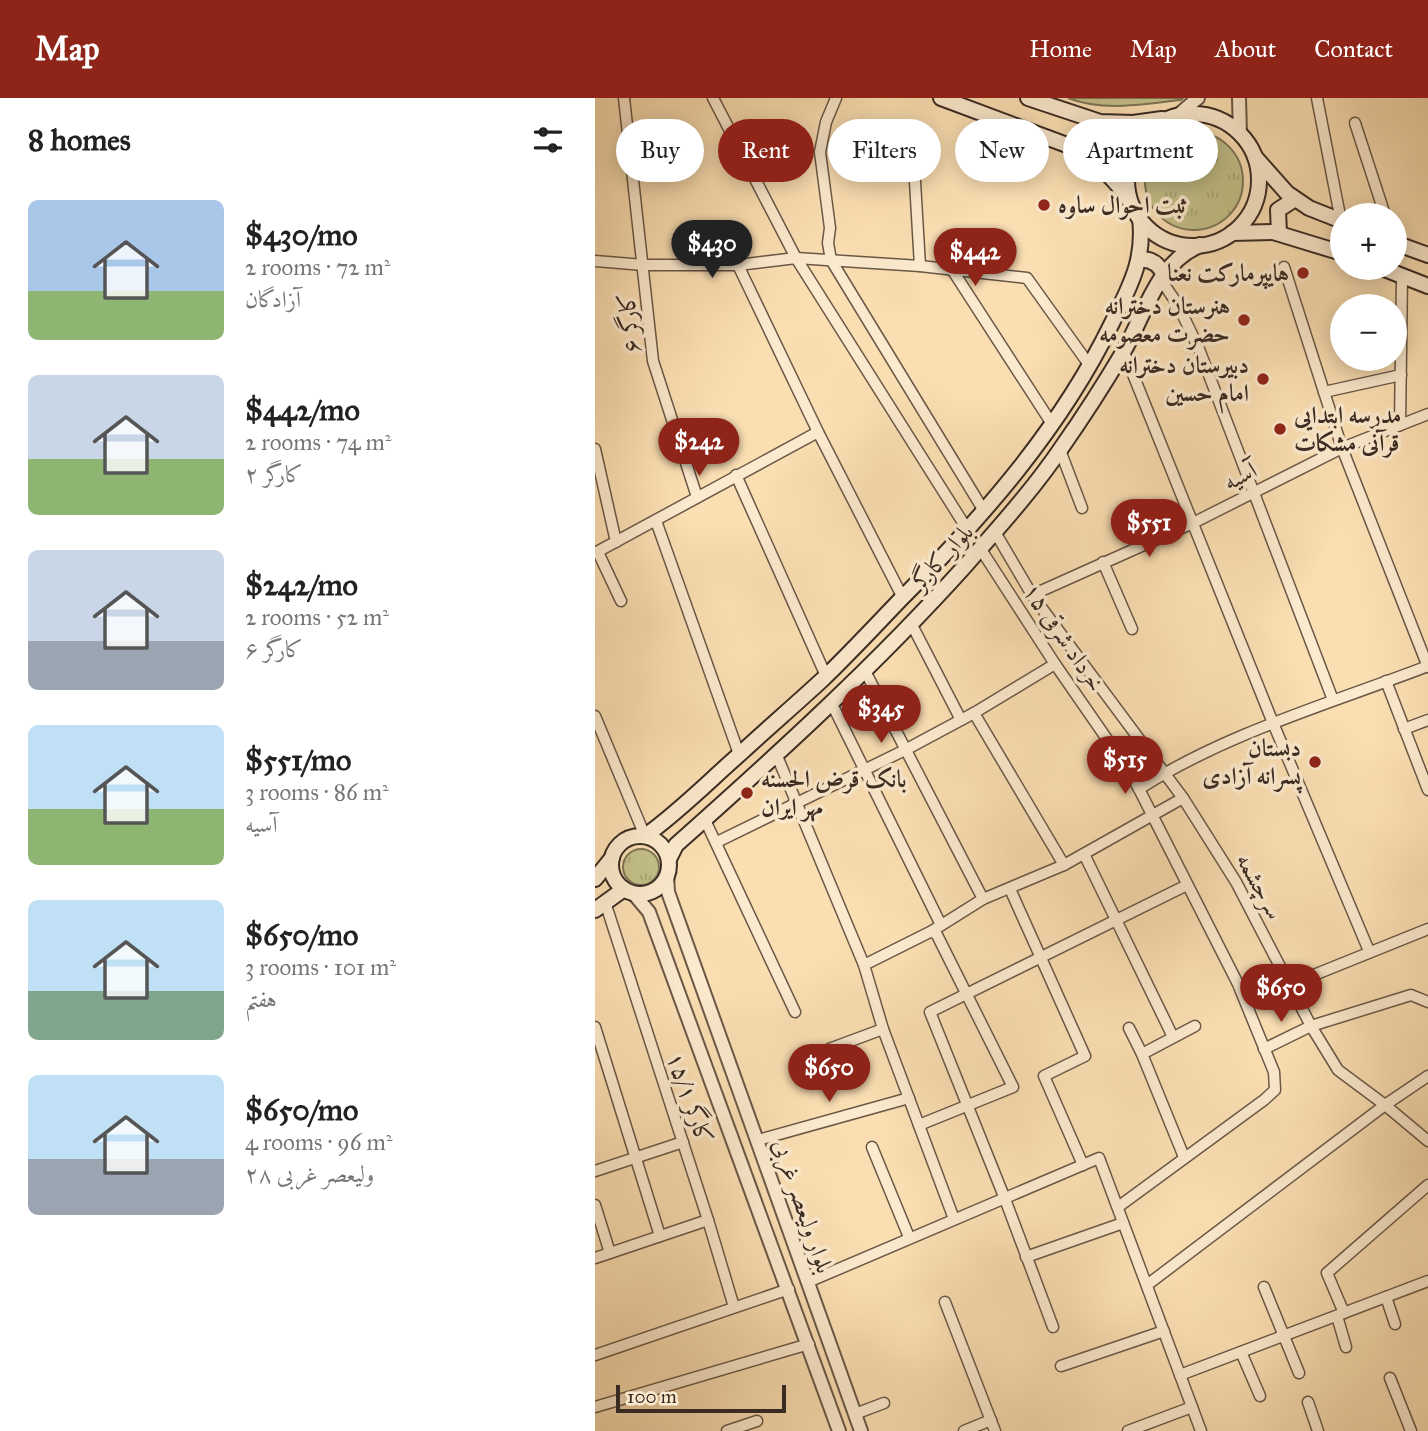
<!DOCTYPE html>
<html lang="en">
<head>
<meta charset="utf-8">
<style>
	:root { --surface:#fff; --page:#f2f2f2; --text:#222; --muted:#767676; --accent:#8f2418 }
	body { margin:0; font-family:"IM FELL Great Primer",Amiri,serif; background:var(--page); color:var(--text); height:100vh; display:flex; flex-direction:column; font-size:26px; white-space:nowrap }
	* { box-sizing:border-box; margin:0 }
	p { font-size:23px; color:var(--muted) }
	.icon { flex:none; width:38px; height:38px; fill:none; stroke:currentColor; stroke-width:2; stroke-linecap:round; stroke-linejoin:round }
	.map { position:relative; flex:1; overflow:hidden }
	.details { display:flex; flex-direction:column; background:var(--surface); width:595px }
	.details>* { flex:none }
	.guide { position:absolute; left:21px; top:21px; width:665px; height:63px; display:flex; gap:14px }
	.buttons { position:absolute; left:735px; top:105px; display:grid; gap:14px }
	.buttons a { display:grid; place-items:center; width:77px; height:77px; border-radius:50%; background:var(--surface); box-shadow:0 4px 18px #0003; font-size:35px }
	.scale { position:absolute; left:21px; bottom:18px; width:170px; box-sizing:border-box; padding-left:7px; border:4px solid #3a2b23; border-top:0; font-size:19px; line-height:24px; white-space:nowrap; color:#3a2b23; -webkit-text-stroke:5px #fceace; paint-order:stroke }
	.price { position:absolute; translate:-50% -60px; padding:0 16px; border-radius:24px; background:var(--accent); color:#fff; font-size:23px; line-height:46px; filter:drop-shadow(0 2px 4px #0008) }
	.price::after { content:''; position:absolute; left:50%; top:42px; width:21px; height:16px; margin-left:-10px; background:inherit; clip-path:polygon(0 0,100% 0,50% 100%) }
	.price.active { background:#222; color:#fff }
	ul { padding:0; list-style:none }
	li { display:flex; align-items:center; gap:21px; height:175px; padding:0 28px }
	li span { display:grid; place-items:center; flex:none; width:196px; height:140px; border-radius:10px; color:#555 }
	li>.icon { margin-inline-start:auto }
	span .icon { width:84px; height:84px; fill:#fffc; stroke-width:1 }
	li b { font-size:30px }
	h2 { display:flex; justify-content:space-between; align-items:center; height:84px; padding:0 28px; font-size:30px }
	.tag { padding:0 24px; border-radius:32px; background:var(--surface); box-shadow:0 4px 18px #0003; font-size:24px; line-height:63px }
	.tag.active { background:var(--accent); color:#fff }
	header { display:flex; align-items:center; gap:42px; box-sizing:border-box; height:98px; padding:0 35px; background:var(--accent); color:#fff }
	header strong { font-size:33px }
	nav { display:flex; gap:38px; margin-inline-start:auto; font-size:24px }
	main { display:flex; flex:1; min-height:0 }
	.map>svg:first-child { display:block }
	.grass { fill:url(#grass-tufts); stroke:#7e7656; stroke-width:2 }
	.lines { fill:none; stroke-linecap:round; stroke-linejoin:round }
	.minor-casing { stroke:#6a5847; stroke-width:13 }
	.tertiary-casing { stroke:#6a5847; stroke-width:16 }
	.secondary-casing { stroke:#3a2b23; stroke-width:18 }
	.minor { stroke:#fceace; stroke-width:10 }
	.tertiary { stroke:#fceace; stroke-width:12 }
	.secondary { stroke:#fceace; stroke-width:14 }
	.poi-dot { fill:#8f2418; stroke:#fceace; stroke-width:2.5 }
	.labels { text-anchor:middle; dominant-baseline:central; stroke-width:7; stroke-linejoin:round; paint-order:stroke }
	.poi-label { font-size:24px; font-weight:bold; fill:#3a2b23; stroke:#fceace; text-anchor:end }
	.street-label { font-size:24px; fill:#3a2b23; stroke:#fceace }
</style>
</head>
<body>
<header>
<strong>Map</strong>
<nav><a>Home</a><a>Map</a><a>About</a><a>Contact</a></nav>
</header>
<main>
<section class="details">
<h2>8 homes<svg class="icon" aria-label="filters" viewBox="0 0 24 24"><path d="M4 7h16M4 17h16"/><circle cx="9" cy="7" r="2"/><circle cx="15" cy="17" r="2"/></svg></h2>
<ul>
<li><span style="background:linear-gradient(#a9c7e8 65%,#8fb573 0)"><svg class="icon" aria-label="home" viewBox="0 0 24 24"><path d="M3 11l9-7 9 7M6 9v11h12V9"/></svg></span><div><b>$430/mo</b><p>2 rooms · 72 m²</p><p>آزادگان</p></div></li>
<li><span style="background:linear-gradient(#c9d6e8 60%,#8fb573 0)"><svg class="icon" aria-label="home" viewBox="0 0 24 24"><path d="M3 11l9-7 9 7M6 9v11h12V9"/></svg></span><div><b>$442/mo</b><p>2 rooms · 74 m²</p><p>کارگر ۲</p></div></li>
<li><span style="background:linear-gradient(#c9d6e8 65%,#9aa5b1 0)"><svg class="icon" aria-label="home" viewBox="0 0 24 24"><path d="M3 11l9-7 9 7M6 9v11h12V9"/></svg></span><div><b>$242/mo</b><p>2 rooms · 52 m²</p><p>کارگر ۶</p></div></li>
<li><span style="background:linear-gradient(#bfe0f5 60%,#8fb573 0)"><svg class="icon" aria-label="home" viewBox="0 0 24 24"><path d="M3 11l9-7 9 7M6 9v11h12V9"/></svg></span><div><b>$551/mo</b><p>3 rooms · 86 m²</p><p>آسیه</p></div></li>
<li><span style="background:linear-gradient(#bfe0f5 65%,#7fa58c 0)"><svg class="icon" aria-label="home" viewBox="0 0 24 24"><path d="M3 11l9-7 9 7M6 9v11h12V9"/></svg></span><div><b>$650/mo</b><p>3 rooms · 101 m²</p><p>هفتم</p></div></li>
<li><span style="background:linear-gradient(#bfe0f5 60%,#9aa5b1 0)"><svg class="icon" aria-label="home" viewBox="0 0 24 24"><path d="M3 11l9-7 9 7M6 9v11h12V9"/></svg></span><div><b>$650/mo</b><p>4 rooms · 96 m²</p><p>ولیعصر غربی ۲۸</p></div></li>
</ul>
</section>
<div class="map">
<svg width="833" height="1333" viewBox="0 0 833 1333">
	<defs>
		<pattern id="grass-tufts" width="24" height="20" patternUnits="userSpaceOnUse" patternTransform="scale(1.75)"><rect width="24" height="20" fill="#c3c089"/><path d="M3 7l-1-3M5 7V3M7 7l1-3M15 17l-1-3M17 17v-4M19 17l1-3" fill="none" stroke="#a8a576"/></pattern>
	</defs>
	<rect width="100%" height="100%" fill="#fbdfb3"/>
	<filter id="stains"><feTurbulence type="fractalNoise" baseFrequency=".00286" numOctaves="4"/><feColorMatrix values="0 0 0 0 .2 0 0 0 0 .09 0 0 0 0 .02 0 0 0 .5 -.17"/></filter>
	<radialGradient id="worn" r=".72"><stop offset=".6" stop-color="#630" stop-opacity="0"/><stop offset="1" stop-color="#630" stop-opacity=".3"/></radialGradient>
	<g class="grass">
		<path d="M473,0h115l-2,2c-38,4 -77,12 -113,-2z"/>
		<circle cx="599" cy="83" r="49"/>
		<circle cx="46" cy="769" r="18"/>
	</g>
	<g class="lines">
		<g class="minor-casing">
			<g id="minor">
				<polyline points="29,0 58,263 102,399"/>
				<polyline points="118,0 201,160 372,431"/>
				<polyline points="241,0 231,24 225,54 235,130 233,145 236,162 389,413"/>
				<polyline points="722,0 746,123"/>
				<polyline points="760,25 790,117"/>
				<polyline points="317,33 325,168"/>
				<polyline points="0,163 49,167 143,167 201,160 325,168 432,180 495,268"/>
				<polyline points="143,167 223,334 308,500"/>
				<polyline points="689,169 747,350 833,569"/>
				<polyline points="358,173 457,326"/>
				<polyline points="566,182 583,207 604,251 738,602"/>
				<polyline points="529,254 678,625 774,853"/>
				<polyline points="729,294 806,277"/>
				<polyline points="805,327 807,177"/>
				<polyline points="0,351 21,444"/>
				<polyline points="465,352 487,410"/>
				<polyline points="141,377 231,578"/>
				<polyline points="61,423 144,656"/>
				<polyline points="400,434 437,497 588,700 641,784 716,928 743,972 790,1007 833,1043"/>
				<polyline points="385,450 460,566 532,670 544,691 643,886 679,974 680,992 669,1002 523,1109"/>
				<polyline points="3,454 26,503"/>
				<polyline points="0,455 223,334"/>
				<polyline points="508,464 537,531"/>
				<polyline points="437,497 598,425 747,350 833,316"/>
				<polyline points="317,527 366,622"/>
				<polyline points="270,573 388,801"/>
				<polyline points="791,583 833,692"/>
				<polyline points="237,606 346,827"/>
				<polyline points="379,615 469,767"/>
				<polyline points="0,618 50,738"/>
				<polyline points="809,631 833,622"/>
				<polyline points="182,658 269,867 288,931 359,1121"/>
				<path d="M544,691c87,-56 193,-86 289,-123"/>
				<polyline points="110,722 200,914"/>
				<polyline points="122,744 310,652 379,615 460,566"/>
				<polyline points="489,756 578,939"/>
				<polyline points="415,791 490,958 449,978 488,1067"/>
				<polyline points="10,804 113,1122 139,1209"/>
				<polyline points="269,867 337,833 388,801 469,767 588,700"/>
				<polyline points="694,887 833,831"/>
				<polyline points="0,929 65,1138"/>
				<polyline points="534,930 547,956"/>
				<polyline points="234,951 288,931"/>
				<polyline points="669,951 716,928 816,897 833,904"/>
				<polyline points="324,1027 418,989 342,837 337,833"/>
				<polyline points="163,1042 314,1000"/>
				<polyline points="277,1049 314,1139"/>
				<polyline points="589,1059 547,956 600,928"/>
				<polyline points="0,1073 88,1044"/>
				<polyline points="0,1107 15,1155"/>
				<polyline points="431,1159 528,1125"/>
				<polyline points="0,1160 113,1122"/>
				<polyline points="213,1184 504,1060 606,1333"/>
				<polyline points="552,1187 790,1007 833,978"/>
				<polyline points="669,1189 704,1275"/>
				<polyline points="791,1199 800,1226"/>
				<polyline points="350,1204 400,1333"/>
				<polyline points="749,1215 732,1175 833,1087"/>
				<polyline points="742,1218 751,1249"/>
				<polyline points="458,1229 410,1101 335,914 592,787"/>
				<polyline points="646,1254 665,1298"/>
				<polyline points="0,1257 194,1191"/>
				<polyline points="466,1268 569,1233"/>
				<polyline points="585,1277 833,1183"/>
				<polyline points="795,1280 816,1333"/>
				<polyline points="713,1304 723,1333"/>
				<polyline points="0,1309 214,1246"/>
				<polyline points="260,1316 289,1305"/>
				<polyline points="132,1333 162,1323"/>
				<polyline points="369,1333 396,1322"/>
				<polyline points="533,1333 597,1309"/>
			</g>
		</g>
		<g class="tertiary-casing">
			<g id="tertiary">
				<polyline points="644,0 645,36"/>
				<polyline points="582,18 603,0"/>
				<polyline points="72,777 73,794 266,1333"/>
				<polyline points="38,795 54,814 244,1333"/>
			</g>
		</g>
		<g class="secondary-casing">
			<g id="secondary">
				<path d="M346,0l134,50c22,14 39,30 54,52"/>
				<polyline points="433,0 505,24 538,25 567,21"/>
				<circle cx="598" cy="82" r="66"/>
				<polyline points="660,59 692,95 714,110 747,123"/>
				<polyline points="637,135 678,134 747,155"/>
				<polyline points="684,135 683,112 700,101"/>
				<polyline points="800,145 833,157"/>
				<path d="M544,162c12,-2 20,4 25,15"/>
				<polyline points="787,170 833,188"/>
				<path d="M50,738c35,-25 64,-55 96,-83 27,-25 55,-49 82,-74 27,-26 52,-53 78,-80 82,-82 160,-171 211,-276 18,-37 33,-63 28,-105"/>
				<circle cx="45" cy="767" r="29"/>
				<path d="M74,761l7,-14c100,-89 199,-179 289,-279 33,-38 68,-76 97,-119 21,-30 41,-61 60,-93 23,-38 33,-90 78,-109"/>
				<polyline points="0,781 17,760"/>
				<polyline points="0,812 29,791"/>
			</g>
		</g>
		<use href="#minor" class="minor"/>
		<use href="#tertiary" class="tertiary"/>
		<use href="#secondary" class="secondary"/>
	</g>
	<g class="poi-dot">
		<circle cx="449" cy="107" r="7"/>
		<circle cx="708" cy="175" r="7"/>
		<circle cx="649" cy="222" r="7"/>
		<circle cx="668" cy="281" r="7"/>
		<circle cx="685" cy="331" r="7"/>
		<circle cx="720" cy="664" r="7"/>
		<circle cx="152" cy="695" r="7"/>
	</g>
	<g class="labels">
		<g class="poi-label">
			<text x="463" y="107" text-anchor="start">ثبت احوال ساوه</text>
			<text x="694" y="175">هایپرمارکت نعنا</text>
			<text x="635" y="208">هنرستان دخترانه<tspan x="635" dy="28">حضرت معصومه</tspan></text>
			<text x="654" y="267">دبیرستان دخترانه<tspan x="654" dy="28">امام حسین</tspan></text>
			<text x="699" y="317" text-anchor="start">مدرسه ابتدایی<tspan x="699" dy="28">قرآنی مشکات</tspan></text>
			<text x="706" y="650">دبستان<tspan x="706" dy="28">پسرانه آزادی</tspan></text>
			<text x="166" y="681" text-anchor="start">بانک قرض الحسنه<tspan x="166" dy="28">مهر ایران</tspan></text>
		</g>
		<g class="street-label">
			<text transform="translate(34 225) rotate(-96)">کارگر ۶</text>
			<text transform="translate(645 378) rotate(-27)">آسیه</text>
			<text transform="translate(347 459) rotate(-48)">بلوار کارگر</text>
			<text transform="translate(469 539) rotate(56)">۱۵ خرداد شرقی</text>
			<text transform="translate(665 788) rotate(61)">سرچشمه</text>
			<text transform="translate(95 1000) rotate(71)">کارگر ۱۵/۱</text>
			<text transform="translate(208 1108) rotate(71)">بلوار ولیعصر غربی</text>
		</g>
	</g>
	<rect width="100%" height="100%" filter="url(#stains)"/>
	<rect width="100%" height="100%" fill="url(#worn)"/>
</svg>
<div class="buttons">
<a>+</a>
<a>−</a>
</div>
<div class="scale">100 m</div>
<b class="price active" style="left:117px;top:182px">$430</b>
<b class="price" style="left:380px;top:190px">$442</b>
<b class="price" style="left:104px;top:380px">$242</b>
<b class="price" style="left:554px;top:461px">$551</b>
<b class="price" style="left:286px;top:647px">$345</b>
<b class="price" style="left:530px;top:698px">$515</b>
<b class="price" style="left:686px;top:926px">$650</b>
<b class="price" style="left:234px;top:1006px">$650</b>
<div class="guide">
<a class="tag">Buy</a>
<a class="tag active">Rent</a>
<a class="tag">Filters</a>
<a class="tag">New</a>
<a class="tag">Apartment</a>
</div>
</div>
</main>
</body>
</html>
